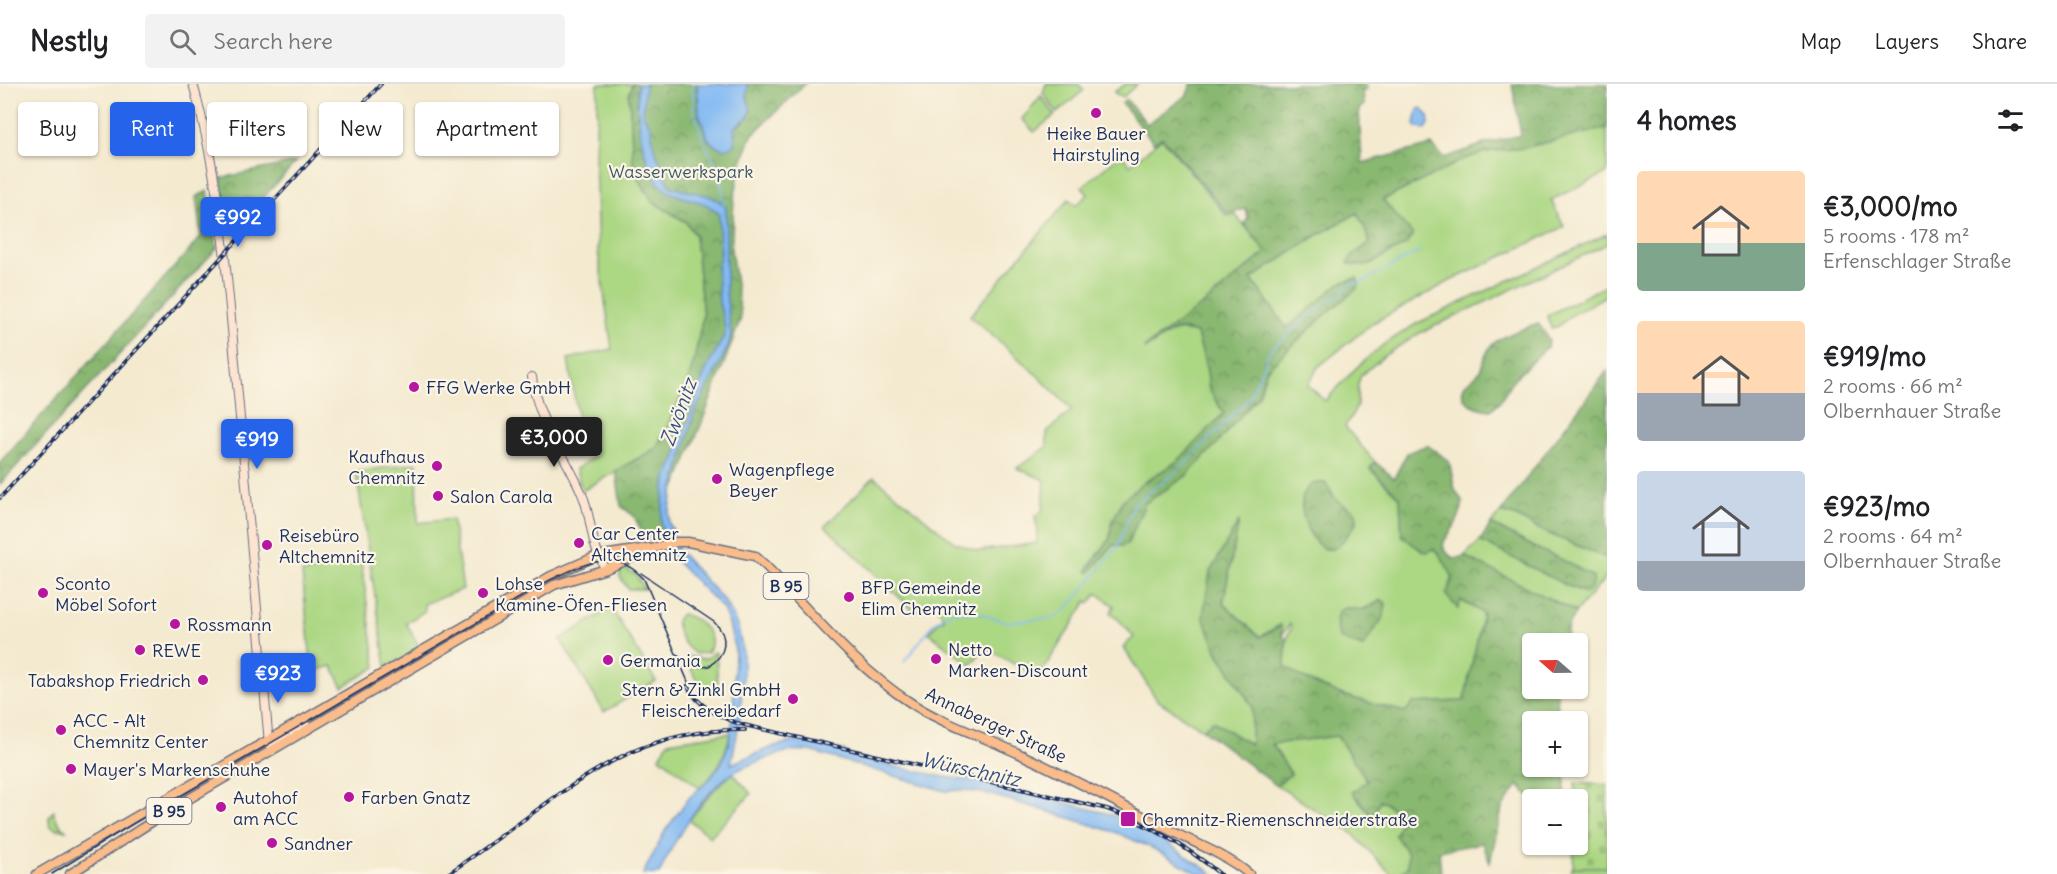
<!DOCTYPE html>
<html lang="en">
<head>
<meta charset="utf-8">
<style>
	:root { --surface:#fff; --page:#f2f2f2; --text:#202124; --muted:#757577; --line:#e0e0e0; --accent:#2563eb }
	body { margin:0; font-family:Delius,sans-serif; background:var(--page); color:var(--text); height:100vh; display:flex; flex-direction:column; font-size:22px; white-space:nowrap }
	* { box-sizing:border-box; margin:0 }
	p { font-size:20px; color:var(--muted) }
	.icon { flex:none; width:33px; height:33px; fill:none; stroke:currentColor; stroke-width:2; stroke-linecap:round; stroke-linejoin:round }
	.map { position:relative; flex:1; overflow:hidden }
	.sheet { display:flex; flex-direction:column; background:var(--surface); width:450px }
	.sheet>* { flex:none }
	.hud { position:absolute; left:18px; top:18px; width:570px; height:54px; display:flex; gap:12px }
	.needle { width:39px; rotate:290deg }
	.fabs { position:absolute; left:1522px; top:549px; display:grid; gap:12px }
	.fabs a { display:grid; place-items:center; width:66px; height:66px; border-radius:6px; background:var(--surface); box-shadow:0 2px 4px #0004; font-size:30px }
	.price { position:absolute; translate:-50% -51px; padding:0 14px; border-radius:6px; background:var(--accent); color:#fff; font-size:20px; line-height:39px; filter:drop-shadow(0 2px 3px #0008) }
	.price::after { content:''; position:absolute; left:50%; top:36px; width:18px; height:14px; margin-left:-9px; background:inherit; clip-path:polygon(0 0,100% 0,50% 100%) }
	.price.active { background:#222; color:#fff }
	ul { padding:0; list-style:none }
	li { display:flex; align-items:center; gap:18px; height:150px; padding:0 30px }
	li span { display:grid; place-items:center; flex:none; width:168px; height:120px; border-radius:6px; color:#555 }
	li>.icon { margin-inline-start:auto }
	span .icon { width:72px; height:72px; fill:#fffc; stroke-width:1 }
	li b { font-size:26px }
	h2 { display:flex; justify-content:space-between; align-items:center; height:72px; padding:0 30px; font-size:26px }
	.pill { padding:0 21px; border-radius:6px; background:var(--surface); box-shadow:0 2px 4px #0004; font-size:21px; line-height:54px }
	.pill.active { background:var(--accent); color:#fff }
	header { display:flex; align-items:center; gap:36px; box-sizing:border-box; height:84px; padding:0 30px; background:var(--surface); border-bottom:2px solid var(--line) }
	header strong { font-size:28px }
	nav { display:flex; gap:33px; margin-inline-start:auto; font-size:21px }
	.search { width:420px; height:54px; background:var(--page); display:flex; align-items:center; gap:15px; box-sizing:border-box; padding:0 21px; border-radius:6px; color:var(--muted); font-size:22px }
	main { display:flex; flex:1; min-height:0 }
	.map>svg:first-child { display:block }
	.green { fill:#acd783; stroke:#648370; stroke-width:1.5; fill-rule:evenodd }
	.forest { fill:url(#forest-crowns); stroke:#527468; stroke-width:1.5 }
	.cemetery { fill:url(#cemetery-stones); stroke:#648370; stroke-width:1.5 }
	.water { fill:#83baf3; stroke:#4f74a8; stroke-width:1.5 }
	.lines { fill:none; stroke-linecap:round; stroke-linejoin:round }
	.stream { stroke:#83baf3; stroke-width:1.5 }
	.secondary-casing { stroke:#677086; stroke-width:10 }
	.primary-casing { stroke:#677086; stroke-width:11 }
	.secondary { stroke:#fde4d0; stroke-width:8 }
	.primary { stroke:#f9bc8a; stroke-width:8 }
	.tram { stroke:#1b2f5e; stroke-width:1.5 }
	.rail-casing { stroke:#1b2f5e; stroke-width:4 }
	.rail { stroke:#fcf5e5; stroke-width:1.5; stroke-dasharray:4.5; stroke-linecap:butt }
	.poi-dot { fill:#b5179e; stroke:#fcf5e5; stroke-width:2 }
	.labels { text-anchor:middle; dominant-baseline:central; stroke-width:4.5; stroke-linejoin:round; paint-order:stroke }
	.shield { fill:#fcf5e5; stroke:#5e6a86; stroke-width:1.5 }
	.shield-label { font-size:16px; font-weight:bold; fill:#1b2f5e }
	.poi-label { font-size:18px; fill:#1b2f5e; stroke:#fcf5e5; text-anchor:start }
	.park-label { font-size:18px; fill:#3f5967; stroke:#fcf5e5 }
	.street-label { font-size:18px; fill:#1b2f5e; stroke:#fcf5e5 }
	.water-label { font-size:20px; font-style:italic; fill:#355283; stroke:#fcf5e5 }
</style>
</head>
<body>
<header>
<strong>Nestly</strong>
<div class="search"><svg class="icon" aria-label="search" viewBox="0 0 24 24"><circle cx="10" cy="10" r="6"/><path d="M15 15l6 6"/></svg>Search here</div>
<nav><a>Map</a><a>Layers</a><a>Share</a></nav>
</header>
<main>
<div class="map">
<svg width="1607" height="790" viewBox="0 0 1607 790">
	<defs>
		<pattern id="forest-crowns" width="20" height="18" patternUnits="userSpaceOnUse" patternTransform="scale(1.5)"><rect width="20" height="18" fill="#89b871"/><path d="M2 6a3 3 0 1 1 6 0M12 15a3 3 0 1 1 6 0" fill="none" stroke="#6f9660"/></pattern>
		<pattern id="cemetery-stones" width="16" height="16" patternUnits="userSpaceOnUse" patternTransform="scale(1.5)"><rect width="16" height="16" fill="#acd783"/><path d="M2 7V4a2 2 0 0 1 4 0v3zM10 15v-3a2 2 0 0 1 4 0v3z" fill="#93b974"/></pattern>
	</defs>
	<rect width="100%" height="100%" fill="#fcf5e5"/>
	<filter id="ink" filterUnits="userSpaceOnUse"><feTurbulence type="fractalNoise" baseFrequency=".0167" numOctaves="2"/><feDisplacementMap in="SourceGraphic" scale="12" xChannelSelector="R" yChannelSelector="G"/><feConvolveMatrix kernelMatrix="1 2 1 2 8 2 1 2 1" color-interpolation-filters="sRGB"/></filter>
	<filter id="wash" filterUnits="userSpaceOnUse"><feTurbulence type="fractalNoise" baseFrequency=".008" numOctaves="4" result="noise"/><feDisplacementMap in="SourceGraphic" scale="24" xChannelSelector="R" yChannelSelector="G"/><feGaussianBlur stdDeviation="1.35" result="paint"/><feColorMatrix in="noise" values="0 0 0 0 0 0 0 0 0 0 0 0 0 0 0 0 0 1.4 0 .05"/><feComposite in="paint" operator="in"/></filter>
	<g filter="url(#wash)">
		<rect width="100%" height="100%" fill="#f4ead0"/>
		<g class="green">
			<polygon points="598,0 632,0 629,11 638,94 653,118 686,138 695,151 703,231 694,278 684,307 656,364 582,407 576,385 598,370 585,351 578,334 568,275 612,265 598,167 595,73"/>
			<polygon points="1046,0 1078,0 1084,6 1057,29 1043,9"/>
			<polygon points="1126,0 1137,0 1123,13 1116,11 1114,8"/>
			<polygon points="1041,12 1055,31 1034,48 1022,35"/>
			<path d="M1607,44v45l-56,27 13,27 -112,53 -79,43 -55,44 -10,18 17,16 32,-34 26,-22 33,-21 191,-90v10l-189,90 -30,19 -27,22 -3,9 -1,22 -12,21 30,35 -5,7 30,29 2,38c10,4 22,7 31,13 20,12 22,39 25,59l2,-8 23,13 -19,88 -51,2 -8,9c-41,-11 -85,-19 -120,-46 1,-14 -1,-27 7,-39l-2,-3 -8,11 -2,-10 -20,12 -37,-34 15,-79 -28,48 8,81 34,53 -1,40 -38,-25 -10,9 -46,-30 -34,-53 11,-10 -16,-18 -8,-5 4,-8 -17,-13 -7,10 -3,-2 -49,77 -53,-31 -14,18 -42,-32 7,-9 8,-5 -9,-17 -20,10 -90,-86 49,-49 80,65 24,9 59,-8 1,-11 -3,-15 8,-7 2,-30 -28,-12 30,-21v-15l25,-22 -37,-37 -65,-57 99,-117 7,6 12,-10 -6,-8 39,-33 9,11 32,-27 65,78 8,-2 31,38 -56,47 -66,49c13,-3 20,-15 33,-17 6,-2 14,1 20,2l10,38 2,19 15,23 -46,48 -35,22 -32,42 -1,14 -23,31 26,-25 15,-2 17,-40 41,-27 26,-27 47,-54 7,-25 60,-56 30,-25 3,-5 -2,-6 -17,5 -53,46 -36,-50 65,-43 41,-23 7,13 6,17 -17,12 -3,9 16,2 41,-22 6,-8 -30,-36 82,-42 20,-6 38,-4zM1313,399h12c4,6 8,13 12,18 9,7 21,8 19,22zM1382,517l-19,46 -22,-8 -5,-11 11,-20 14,2z"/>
			<polygon points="1607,201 1607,211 1570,232 1559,242 1551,244 1547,234 1548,231"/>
			<polygon points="417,379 418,439 452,435 463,505 424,520 425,527 406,539 421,566 386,583 356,388"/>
			<polygon points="1501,428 1515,432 1545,448 1607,474 1607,492 1576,528 1464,472 1480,457 1562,499 1585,509 1534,463 1491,440"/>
			<polygon points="361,478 376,583 343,603 332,582 312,588 302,489"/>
			<polygon points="625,484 636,491 645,505 628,505 620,493 620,487"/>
			<polygon points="611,524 656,597 604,628 560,555"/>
			<path d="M681,530c16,2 38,21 27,38l-12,2c-12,-7 -18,-19 -20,-33z"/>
			<path d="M715,568l1,1 2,36c-25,-3 -23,-12 -32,-33 10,1 19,7 29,-4z"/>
			<path d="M730,649c-4,23 -13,40 -30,55l-40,-31 8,-15z"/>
			<polygon points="1337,652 1367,696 1372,733 1380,716 1403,732 1395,751 1408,770 1408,783 1400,790 1391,790 1352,749 1276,701 1291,690 1271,660"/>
			<polygon points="733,689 751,710 710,753 689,736 714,706"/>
			<path d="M54,727l-1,2 9,15h2l2,2 -10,-1 -6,-3c-2,-6 -1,-12 4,-15z"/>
			<polygon points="1573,783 1607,783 1607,790 1572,790 1571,786"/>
		</g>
		<g class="forest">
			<polygon points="632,0 697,0 699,30 708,55 734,44 744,37 748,0 805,0 752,51 740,83 734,115 731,166 741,234 704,333 672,412 669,429 669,439 673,446 662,449 662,454 646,457 634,432 621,422 616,387 656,364 684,307 694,278 703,231 695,151 686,138 653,118 638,94 633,79 629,11"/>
			<path d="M1191,0h175l1,6 -4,1 1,14 -5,4 3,54 70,-18 12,13 40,-14 37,-9 -9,-51h95v44l-84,20 -38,4 -20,7 -82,41 30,35 -6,9 -41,22 -17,-2 -1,-2 5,-7 17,-12 -6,-17 -7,-13 -41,23 -65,43 36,49 53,-45 17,-5 2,6 -3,5 -30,25 -60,56 -7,24 -47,55 -26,27 -41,27 -17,40 -6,3 -9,-1 -24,28 -2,-3 23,-31 1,-14 11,-24 21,-18 35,-22 46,-48 -15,-23 -2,-19 -10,-38c-5,-1 -14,-4 -19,-3 -14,2 -22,15 -35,19l67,-50 56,-47 -22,-29 4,-4 -2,-10 -18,5 -66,-77 -8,6 -32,-40 4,-4 21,25 40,-29z"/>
			<polygon points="296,78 231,148 221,94"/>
			<polygon points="208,107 217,164 0,400 0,378 201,153 196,113"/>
			<path d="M1538,239l11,17 -2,7 -35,34 -11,19 -10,10c-11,-1 -35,-7 -27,-24 3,-6 12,-7 16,-16 4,-8 5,-18 12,-25 8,-9 34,-17 46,-22z"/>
			<polygon points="1607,287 1607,474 1545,448 1515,432 1501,428"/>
			<path d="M1427,361l22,16 6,29 8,12c-1,9 -5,18 -10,26 -9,14 -17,17 1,31l10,-3 112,56 -8,14 -3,17 -32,1v44l24,1 1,32 -25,1v44l33,1 -2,32 -31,1 -15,-15 -16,23 -12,54 -8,-19 -43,8 2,23h-41l8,-7v-13l-13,-19 8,-19 -23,-16 -7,17 -21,-25 15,-12 -30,-44 -65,8 19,30 -15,11 -73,-55 10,-9 38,24 1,-39 -34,-53 -15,-36 7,-45 29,-51 -16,82 37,34 21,-12 1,10 4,5 -1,26c35,27 79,35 120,46l8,-9 51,-2 19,-88 -22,-13 -3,9 -12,-14 7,-18 -13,-22 -7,-6 -5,3 -6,-1 -20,-15 -2,-38 -30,-30 5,-6 19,16 13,-25z"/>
			<path d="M1313,399h12c4,5 7,11 11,16 5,6 19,8 21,18 1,6 -5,12 -8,16 -4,5 -10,15 -17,16 -20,4 -36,-40 -28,-55 1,-4 6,-8 9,-11z"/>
			<polygon points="1491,440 1534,463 1567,478 1593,493 1593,499 1590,506 1586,509 1562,499 1480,457"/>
			<path d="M1382,516l4,3 -2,13 -21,31 -22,-8c-5,-10 -10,-31 8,-31 5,0 10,3 15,1 6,-2 12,-6 18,-9z"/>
		</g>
		<polygon class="cemetery" points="1575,699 1607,701 1607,783 1573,783 1574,761 1578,760 1578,716 1575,715"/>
		<g class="water">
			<path d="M638,0h7l-2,30 8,14 3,19 16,39c19,8 42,5 56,21v85l5,43 -3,12 -34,67 -22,82 -3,17v10l9,27 47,52 13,25 5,27v24l-3,41 -9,45 44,-18 21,-5 49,10 6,5c31,7 62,15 94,21 11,2 22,2 33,4l132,33 37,16 67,44h-15l-45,-25 -39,-17 -49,-15 -74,-22 -29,-5 -18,1 -135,-40c-17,-2 -30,2 -45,8 -11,4 -23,8 -33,15 -30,19 -59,68 -73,100h-16l22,-43 24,-33 21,-19 11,-15 8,-21 4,-26 2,-67 -6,-26 -6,-15 -57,-58 -5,-30 5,-43 9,-20 30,-86 19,-36 1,-9 -6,-25 -2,-32 3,-14 -1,-42c-14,-15 -32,-13 -50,-22 -26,-13 -35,-82 -31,-108z"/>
			<polygon points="697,0 748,0 747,12 751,26 749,32 734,44 735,61 724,65 714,61 708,55 699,30"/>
			<polygon points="1422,24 1428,31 1429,40 1425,46 1416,43 1415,40 1418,25"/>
		</g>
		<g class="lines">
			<g class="stream">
				<polyline points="693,0 693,25 704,58 720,87 724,122"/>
				<polyline points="904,578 934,539 951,528 978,529 1007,538 1054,534 1067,525 1117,464 1134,420 1182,383 1250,313 1270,266 1321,223 1354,199 1360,199 1420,167"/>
			</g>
		</g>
	</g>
	<g filter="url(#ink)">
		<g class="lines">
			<g class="secondary-casing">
				<g id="secondary">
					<path d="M193,0c29,101 35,206 45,311 10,116 21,233 31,349l3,7"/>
					<path d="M532,293c6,50 35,77 52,122 8,23 7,49 22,70"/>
					<polyline points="269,660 305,639"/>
				</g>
			</g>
			<g class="primary-casing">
				<g id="primary">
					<polyline points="37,790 551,492 597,472 648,464"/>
					<path d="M70,790l105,-67 379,-222 52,-16 51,-22 20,-5h11l67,14 11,10c46,47 89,101 145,137 29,19 60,29 91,43 57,25 112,55 167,84 26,13 57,25 80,44"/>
				</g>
			</g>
			<use href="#secondary" class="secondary"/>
			<use href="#primary" class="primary"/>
			<g class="tram">
				<path d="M641,489l73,49c16,15 12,33 -5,44 -12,3 -23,-1 -31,-11"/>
				<path d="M52,790l82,-51 416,-243c33,-15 64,-34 94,-1l45,105"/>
			</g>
			<g class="rail-casing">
				<g id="rail">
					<polyline points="0,414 381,0"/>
					<path d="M687,602c12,21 35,33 57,39l363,84c41,15 79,37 113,65"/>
					<path d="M448,790c28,-20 55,-39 82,-59 70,-51 125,-87 215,-85"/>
				</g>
			</g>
			<use href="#rail" class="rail"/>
		</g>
	</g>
	<g class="poi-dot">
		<circle cx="1096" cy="29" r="6"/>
		<circle cx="414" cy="303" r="6"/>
		<circle cx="437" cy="382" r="6"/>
		<circle cx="717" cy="395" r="6"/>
		<circle cx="438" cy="412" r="6"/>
		<circle cx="579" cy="459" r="6"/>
		<circle cx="267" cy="461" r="6"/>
		<circle cx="43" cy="509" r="6"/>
		<circle cx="483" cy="509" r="6"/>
		<circle cx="849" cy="513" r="6"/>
		<circle cx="175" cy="540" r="6"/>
		<circle cx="140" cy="566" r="6"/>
		<circle cx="936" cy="575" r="6"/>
		<circle cx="608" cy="576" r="6"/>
		<circle cx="203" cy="596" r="6"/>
		<circle cx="793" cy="615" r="6"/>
		<circle cx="61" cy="646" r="6"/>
		<circle cx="71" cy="685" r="6"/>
		<circle cx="349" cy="713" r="6"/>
		<circle cx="221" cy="723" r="6"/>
		<rect x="1120" y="727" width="16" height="16" rx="3"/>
		<circle cx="272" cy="759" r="6"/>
	</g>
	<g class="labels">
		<g class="shield">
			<rect x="763.5" y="489" width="45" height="26" rx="4.5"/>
			<rect x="146.5" y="714" width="45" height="26" rx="4.5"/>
		</g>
		<g class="shield-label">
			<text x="786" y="502">B 95</text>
			<text x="169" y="727">B 95</text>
		</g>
		<g class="poi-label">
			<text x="1096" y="49" text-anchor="middle">Heike Bauer<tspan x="1096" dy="21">Hairstyling</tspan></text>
			<text x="426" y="303">FFG Werke GmbH</text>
			<text x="425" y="372" text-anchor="end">Kaufhaus<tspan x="425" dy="21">Chemnitz</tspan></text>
			<text x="729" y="385">Wagenpflege<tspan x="729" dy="21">Beyer</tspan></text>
			<text x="450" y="412">Salon Carola</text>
			<text x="591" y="449">Car Center<tspan x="591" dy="21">Altchemnitz</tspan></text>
			<text x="279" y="451">Reisebüro<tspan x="279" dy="21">Altchemnitz</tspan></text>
			<text x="55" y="499">Sconto<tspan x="55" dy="21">Möbel Sofort</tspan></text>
			<text x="495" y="499">Lohse<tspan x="495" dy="21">Kamine-Öfen-Fliesen</tspan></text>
			<text x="861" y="503">BFP Gemeinde<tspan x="861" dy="21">Elim Chemnitz</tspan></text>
			<text x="187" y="540">Rossmann</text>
			<text x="948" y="565">Netto<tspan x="948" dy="21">Marken-Discount</tspan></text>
			<text x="152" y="566">REWE</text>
			<text x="620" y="576">Germania</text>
			<text x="191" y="596" text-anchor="end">Tabakshop Friedrich</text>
			<text x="781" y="605" text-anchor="end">Stern &amp; Zinkl GmbH<tspan x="781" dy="21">Fleischereibedarf</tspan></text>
			<text x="73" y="636">ACC - Alt<tspan x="73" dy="21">Chemnitz Center</tspan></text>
			<text x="83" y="685">Mayer's Markenschuhe</text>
			<text x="233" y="713">Autohof<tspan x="233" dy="21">am ACC</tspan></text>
			<text x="361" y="713">Farben Gnatz</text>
			<text x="1142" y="735">Chemnitz-Riemenschneiderstraße</text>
			<text x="284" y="759">Sandner</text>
		</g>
		<g class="park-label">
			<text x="681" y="87">Wasserwerkspark</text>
		</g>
		<g class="street-label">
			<text transform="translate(996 641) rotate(25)">Annaberger Straße</text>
		</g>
		<g class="water-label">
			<text transform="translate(678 328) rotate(-70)">Zwönitz</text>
			<text transform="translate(971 685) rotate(12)">Würschnitz</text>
		</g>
	</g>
</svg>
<div class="fabs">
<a><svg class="needle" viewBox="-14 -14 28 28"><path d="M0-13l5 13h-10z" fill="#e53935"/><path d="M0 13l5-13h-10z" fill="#757577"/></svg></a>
<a>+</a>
<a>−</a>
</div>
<b class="price" style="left:238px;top:164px">€992</b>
<b class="price active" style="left:554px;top:384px">€3,000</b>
<b class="price" style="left:257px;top:386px">€919</b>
<b class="price" style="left:278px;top:620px">€923</b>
<div class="hud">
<a class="pill">Buy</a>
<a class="pill active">Rent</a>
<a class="pill">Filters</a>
<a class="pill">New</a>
<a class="pill">Apartment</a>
</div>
</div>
<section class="sheet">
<h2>4 homes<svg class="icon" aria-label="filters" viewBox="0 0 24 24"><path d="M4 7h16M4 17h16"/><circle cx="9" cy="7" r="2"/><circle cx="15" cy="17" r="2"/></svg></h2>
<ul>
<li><span style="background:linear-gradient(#ffd9b3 60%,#7fa58c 0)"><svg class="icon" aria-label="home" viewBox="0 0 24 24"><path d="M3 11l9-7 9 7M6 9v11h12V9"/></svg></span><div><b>€3,000/mo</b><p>5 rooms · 178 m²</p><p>Erfenschlager Straße</p></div></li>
<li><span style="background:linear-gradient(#ffd9b3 60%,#9aa5b1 0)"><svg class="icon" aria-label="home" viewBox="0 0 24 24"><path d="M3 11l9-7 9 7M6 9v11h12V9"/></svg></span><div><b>€919/mo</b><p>2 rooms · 66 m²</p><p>Olbernhauer Straße</p></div></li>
<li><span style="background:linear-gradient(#c9d6e8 75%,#9aa5b1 0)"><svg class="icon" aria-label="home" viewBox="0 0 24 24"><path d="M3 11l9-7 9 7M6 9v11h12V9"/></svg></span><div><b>€923/mo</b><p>2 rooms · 64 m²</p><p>Olbernhauer Straße</p></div></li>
</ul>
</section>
</main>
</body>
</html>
